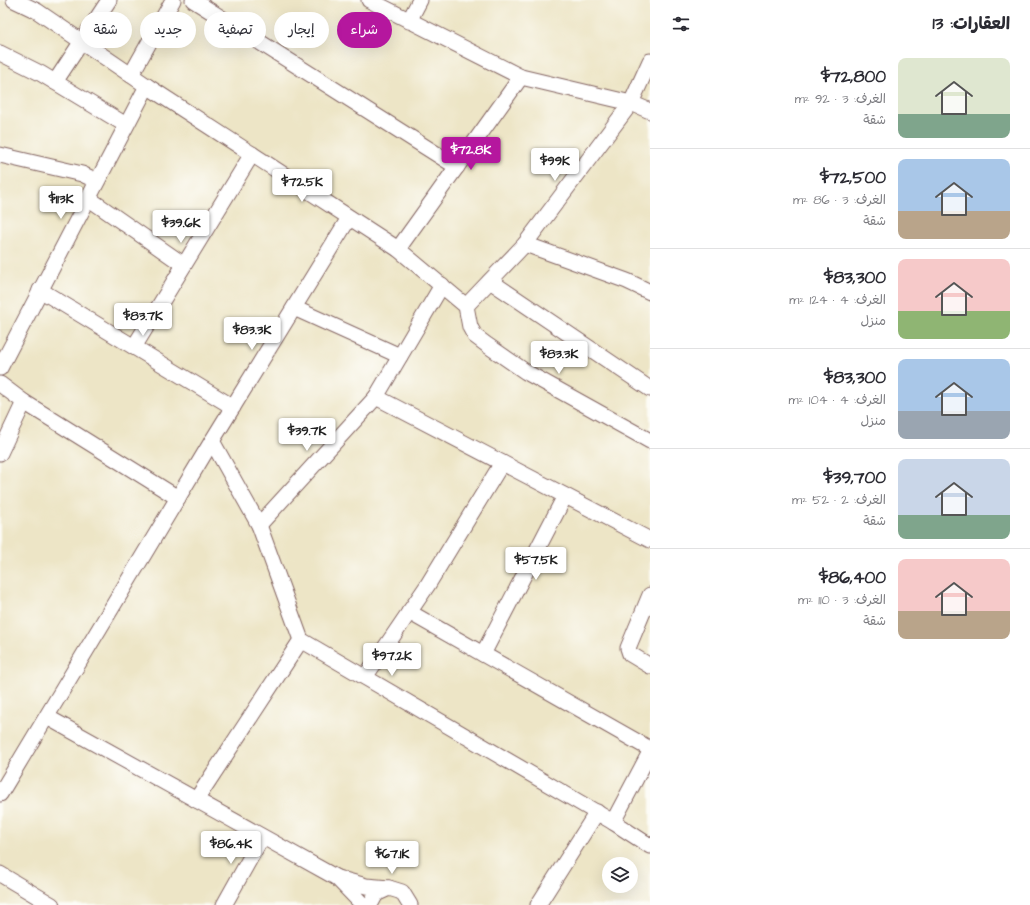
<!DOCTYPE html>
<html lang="ar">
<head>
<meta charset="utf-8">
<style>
	:root { --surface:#fff; --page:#f7f7f7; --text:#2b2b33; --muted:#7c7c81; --line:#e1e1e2; --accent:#b5179e }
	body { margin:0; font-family:"Architects Daughter","Playpen Sans Arabic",sans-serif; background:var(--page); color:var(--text); direction:rtl; height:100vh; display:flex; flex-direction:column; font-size:15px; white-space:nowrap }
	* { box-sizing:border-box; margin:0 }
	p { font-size:13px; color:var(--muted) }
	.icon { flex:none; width:22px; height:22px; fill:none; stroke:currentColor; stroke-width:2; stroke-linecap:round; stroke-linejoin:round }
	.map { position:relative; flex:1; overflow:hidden; direction:ltr }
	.panel { display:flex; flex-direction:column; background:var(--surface); width:380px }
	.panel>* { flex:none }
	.hud { position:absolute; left:12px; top:12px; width:380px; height:36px; direction:rtl; display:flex; gap:8px }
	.tools { position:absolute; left:602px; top:857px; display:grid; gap:8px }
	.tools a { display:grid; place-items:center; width:36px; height:36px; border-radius:50%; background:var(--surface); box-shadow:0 4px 16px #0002; font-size:20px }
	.price { position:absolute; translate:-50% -34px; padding:0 9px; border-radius:4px; background:#fff; color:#222; font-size:13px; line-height:26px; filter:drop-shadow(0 1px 2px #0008) }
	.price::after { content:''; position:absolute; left:50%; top:24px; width:12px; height:9px; margin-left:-6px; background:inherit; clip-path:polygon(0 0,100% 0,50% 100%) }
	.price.current { background:var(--accent); color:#fff }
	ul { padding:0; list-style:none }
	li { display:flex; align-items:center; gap:12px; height:100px; padding:0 20px }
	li+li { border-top:1px solid var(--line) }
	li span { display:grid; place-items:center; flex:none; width:112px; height:80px; border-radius:8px; color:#555 }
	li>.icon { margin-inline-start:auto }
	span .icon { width:48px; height:48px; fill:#fffc; stroke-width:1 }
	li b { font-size:17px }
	h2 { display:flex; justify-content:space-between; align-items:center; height:48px; padding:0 20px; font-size:17px }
	.tag { padding:0 14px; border-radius:18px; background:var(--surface); box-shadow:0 4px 16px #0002; font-size:14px; line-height:36px }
	.tag.current { background:var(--accent); color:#fff }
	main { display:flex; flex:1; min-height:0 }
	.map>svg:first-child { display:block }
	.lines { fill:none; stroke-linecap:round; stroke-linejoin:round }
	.minor-casing { stroke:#836461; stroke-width:17 }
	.minor { stroke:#fff; stroke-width:15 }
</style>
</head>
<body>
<main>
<section class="panel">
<h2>العقارات: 13<svg class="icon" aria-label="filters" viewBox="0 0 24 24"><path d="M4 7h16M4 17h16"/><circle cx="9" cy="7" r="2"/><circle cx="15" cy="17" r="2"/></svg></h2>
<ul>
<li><span style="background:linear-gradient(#dfe7d0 70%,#7fa58c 0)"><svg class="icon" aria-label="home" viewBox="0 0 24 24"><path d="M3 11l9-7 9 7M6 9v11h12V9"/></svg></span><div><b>$72,800</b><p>الغرف: 3 · 92 m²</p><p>شقة</p></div></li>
<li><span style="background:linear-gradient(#a9c7e8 65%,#b9a48a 0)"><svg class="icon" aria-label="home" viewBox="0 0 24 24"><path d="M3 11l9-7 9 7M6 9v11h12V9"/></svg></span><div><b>$72,500</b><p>الغرف: 3 · 86 m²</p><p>شقة</p></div></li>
<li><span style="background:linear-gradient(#f6c9c9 65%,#8fb573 0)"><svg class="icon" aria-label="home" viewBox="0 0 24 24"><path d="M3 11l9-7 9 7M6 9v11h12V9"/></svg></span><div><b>$83,300</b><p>الغرف: 4 · 124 m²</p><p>منزل</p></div></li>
<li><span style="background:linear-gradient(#a9c7e8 65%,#9aa5b1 0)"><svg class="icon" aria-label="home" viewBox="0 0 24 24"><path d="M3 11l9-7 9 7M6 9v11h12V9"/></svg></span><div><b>$83,300</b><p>الغرف: 4 · 104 m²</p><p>منزل</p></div></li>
<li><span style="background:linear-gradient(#c9d6e8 70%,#7fa58c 0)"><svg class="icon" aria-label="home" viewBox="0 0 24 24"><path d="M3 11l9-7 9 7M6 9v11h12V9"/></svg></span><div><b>$39,700</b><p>الغرف: 2 · 52 m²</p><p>شقة</p></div></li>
<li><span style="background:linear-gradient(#f6c9c9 65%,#b9a48a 0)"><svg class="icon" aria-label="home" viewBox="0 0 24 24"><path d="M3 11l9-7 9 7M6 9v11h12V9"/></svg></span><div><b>$86,400</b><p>الغرف: 3 · 110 m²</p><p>شقة</p></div></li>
</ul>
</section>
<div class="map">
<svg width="650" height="905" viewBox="0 0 650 905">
	<rect width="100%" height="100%" fill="#fdfcf7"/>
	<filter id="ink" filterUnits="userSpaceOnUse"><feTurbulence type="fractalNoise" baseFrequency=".025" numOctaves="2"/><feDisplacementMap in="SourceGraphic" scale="8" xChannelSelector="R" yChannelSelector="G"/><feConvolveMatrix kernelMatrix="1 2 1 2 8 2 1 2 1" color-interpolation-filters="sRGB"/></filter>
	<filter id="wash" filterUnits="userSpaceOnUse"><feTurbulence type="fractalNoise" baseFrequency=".012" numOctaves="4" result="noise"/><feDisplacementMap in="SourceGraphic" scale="16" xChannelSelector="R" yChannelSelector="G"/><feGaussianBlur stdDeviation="0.9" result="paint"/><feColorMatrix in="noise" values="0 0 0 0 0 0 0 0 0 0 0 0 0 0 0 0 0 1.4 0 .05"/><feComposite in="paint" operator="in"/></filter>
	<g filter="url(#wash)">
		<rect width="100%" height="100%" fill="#ede5c6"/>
	</g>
	<g filter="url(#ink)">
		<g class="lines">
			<g class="minor-casing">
				<g id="minor">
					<polyline points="14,0 37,11 147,86 398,249 466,306 470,327 475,336 487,345 526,372 650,441"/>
					<polyline points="193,0 457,167"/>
					<polyline points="369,0 521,77 631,103 650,111"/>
					<polyline points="409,21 420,0"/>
					<polyline points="0,53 40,73 126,125"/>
					<polyline points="131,75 173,0"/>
					<polyline points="55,82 109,0"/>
					<polyline points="0,155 82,174 97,181"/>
					<polyline points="88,198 184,265"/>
					<polyline points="525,244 627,281 650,292"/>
					<polyline points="398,249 521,77"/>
					<polyline points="490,281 650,389"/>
					<polyline points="442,285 376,397 650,540"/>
					<polyline points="40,290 233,407"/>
					<polyline points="466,306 525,244 631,103 650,61"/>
					<polyline points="294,308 400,356"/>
					<polyline points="134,347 252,154"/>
					<polyline points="0,368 147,86"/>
					<polyline points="0,384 24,402 178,498"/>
					<polyline points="212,441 259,525 301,640 613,822 650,846"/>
					<polyline points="0,453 24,402"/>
					<polyline points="259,525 376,397"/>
					<polyline points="650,595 628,648 630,654 650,666"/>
					<polyline points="409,612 650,749"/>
					<polyline points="483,654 565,496"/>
					<polyline points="365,677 427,586 502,463"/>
					<polyline points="47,717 337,878"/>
					<polyline points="0,794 212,441 349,218"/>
					<polyline points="196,800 301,640"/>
					<polyline points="613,822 650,752"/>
					<polyline points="0,874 52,905"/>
					<polyline points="224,905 262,837"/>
					<polyline points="363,905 337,878 366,886 389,888"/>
					<polyline points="370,905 376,894 389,888 402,892 410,905"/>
					<polyline points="538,905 597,812"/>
				</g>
			</g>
			<use href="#minor" class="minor"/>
		</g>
	</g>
</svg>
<div class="tools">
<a><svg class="icon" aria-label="layers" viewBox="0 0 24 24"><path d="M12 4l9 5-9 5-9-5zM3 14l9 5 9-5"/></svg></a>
</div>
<b class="price current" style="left:471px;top:171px">$72.8K</b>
<b class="price" style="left:555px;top:182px">$99K</b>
<b class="price" style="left:302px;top:203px">$72.5K</b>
<b class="price" style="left:61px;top:220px">$113K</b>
<b class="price" style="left:181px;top:244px">$39.6K</b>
<b class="price" style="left:143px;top:337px">$83.7K</b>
<b class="price" style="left:252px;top:351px">$83.3K</b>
<b class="price" style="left:559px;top:375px">$83.3K</b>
<b class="price" style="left:307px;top:452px">$39.7K</b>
<b class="price" style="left:536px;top:581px">$57.5K</b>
<b class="price" style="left:392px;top:677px">$97.2K</b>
<b class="price" style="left:231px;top:865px">$86.4K</b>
<b class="price" style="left:392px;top:875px">$67.1K</b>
<div class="hud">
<a class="tag current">شراء</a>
<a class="tag">إيجار</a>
<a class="tag">تصفية</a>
<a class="tag">جديد</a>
<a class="tag">شقة</a>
</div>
</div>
</main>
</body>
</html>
